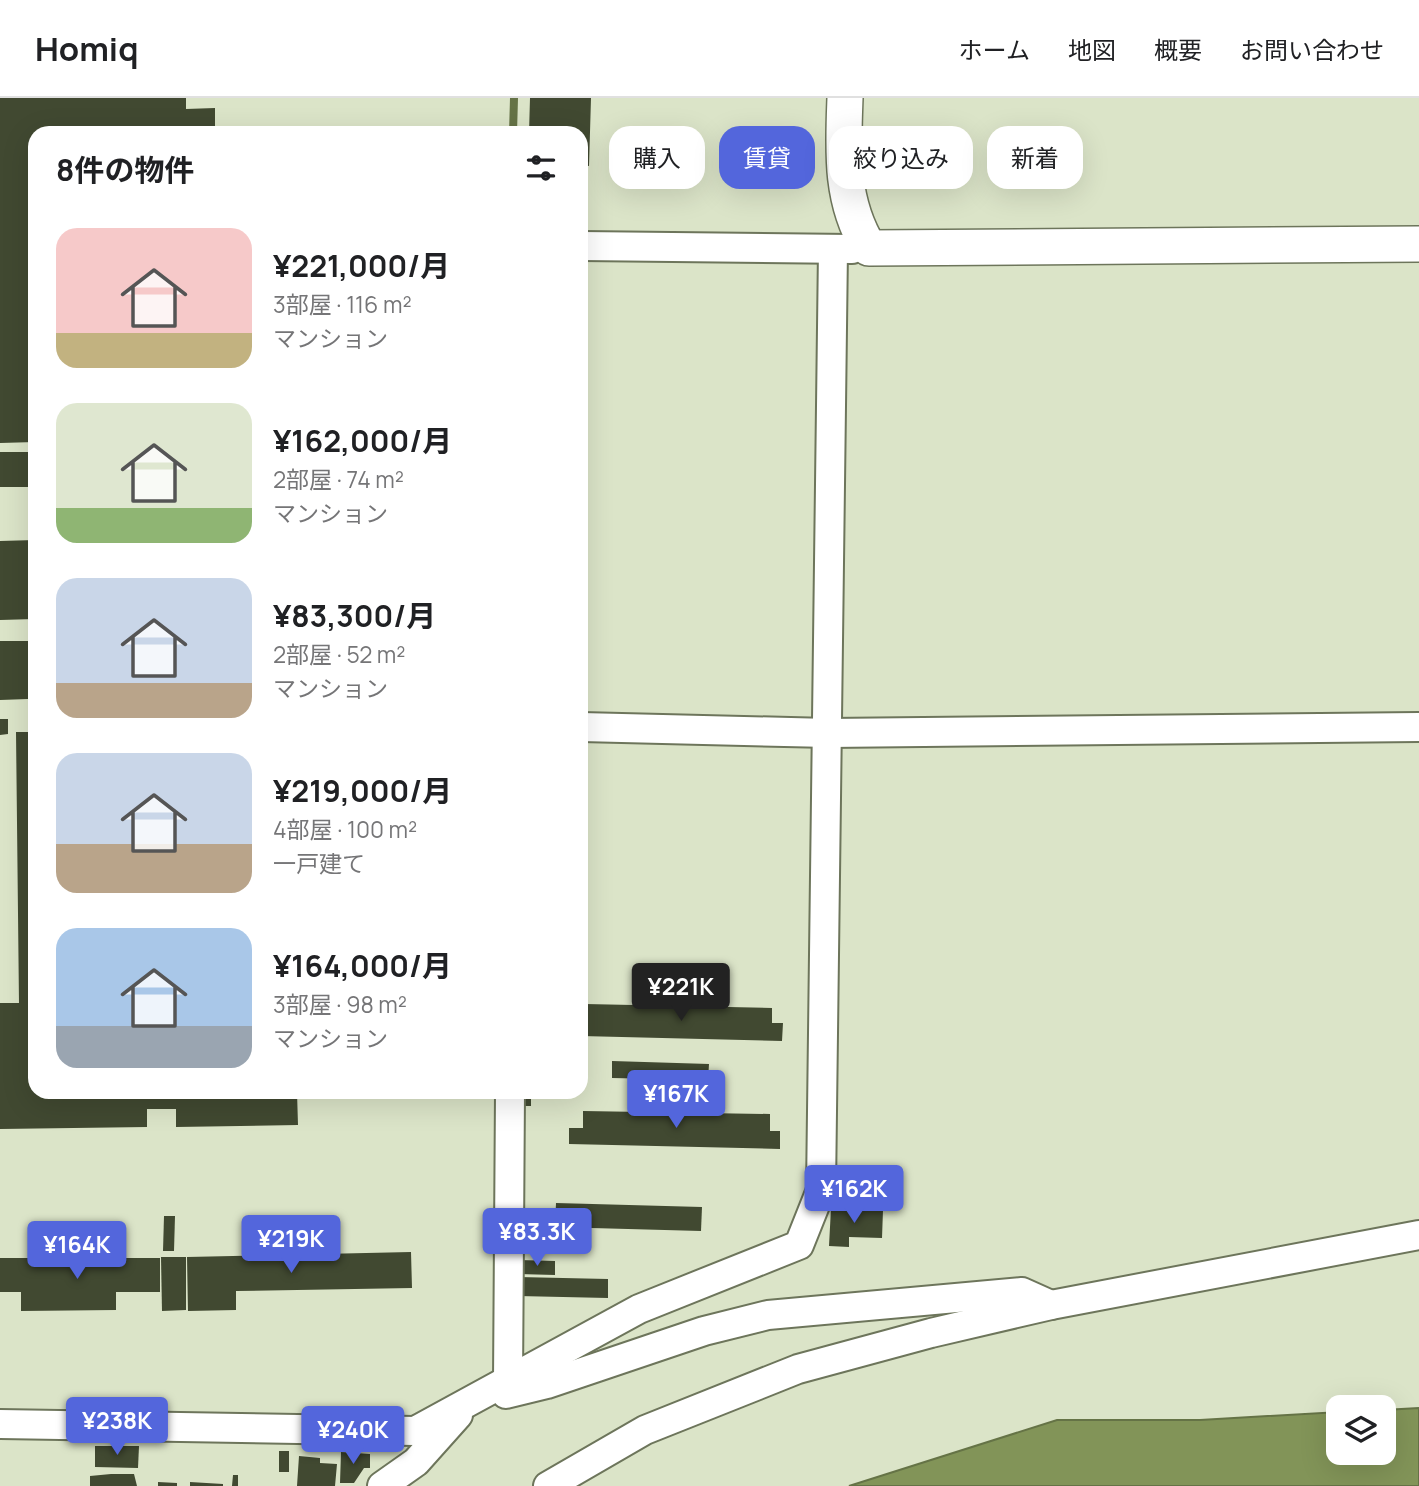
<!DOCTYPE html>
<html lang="ja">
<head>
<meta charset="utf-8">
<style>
	:root { --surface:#fff; --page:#f6f6f6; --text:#202124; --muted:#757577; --line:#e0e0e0; --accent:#5366dc }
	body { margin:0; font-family:Manrope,"Noto Sans JP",sans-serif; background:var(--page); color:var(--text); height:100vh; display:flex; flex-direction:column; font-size:26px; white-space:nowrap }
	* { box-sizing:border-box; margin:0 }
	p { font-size:23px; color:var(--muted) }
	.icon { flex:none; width:38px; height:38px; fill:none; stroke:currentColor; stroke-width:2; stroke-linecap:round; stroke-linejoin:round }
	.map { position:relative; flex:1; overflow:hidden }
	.panel { position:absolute; left:28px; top:28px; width:560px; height:973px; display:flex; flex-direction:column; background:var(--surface); border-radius:21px; box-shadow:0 7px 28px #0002 }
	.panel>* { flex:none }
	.hud { position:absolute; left:609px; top:28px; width:665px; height:63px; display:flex; gap:14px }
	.tools { position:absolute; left:1326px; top:1297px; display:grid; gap:14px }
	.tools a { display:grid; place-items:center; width:70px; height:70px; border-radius:14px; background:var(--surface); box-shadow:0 7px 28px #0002; font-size:35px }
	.price { position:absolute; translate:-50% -60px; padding:0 16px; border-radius:7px; background:var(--accent); color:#fff; font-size:23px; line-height:46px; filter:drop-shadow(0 2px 4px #0008) }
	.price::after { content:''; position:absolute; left:50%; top:42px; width:21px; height:16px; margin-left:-10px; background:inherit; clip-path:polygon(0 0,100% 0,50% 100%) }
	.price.selected { background:#222; color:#fff }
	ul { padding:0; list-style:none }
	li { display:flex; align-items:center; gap:21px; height:175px; padding:0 28px }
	li span { display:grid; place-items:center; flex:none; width:196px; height:140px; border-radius:21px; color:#555 }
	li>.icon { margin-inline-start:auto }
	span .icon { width:84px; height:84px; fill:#fffc; stroke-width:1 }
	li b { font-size:30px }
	h2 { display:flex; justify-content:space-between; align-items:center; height:84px; padding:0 28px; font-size:30px }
	.chip { padding:0 24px; border-radius:21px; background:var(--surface); box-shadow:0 7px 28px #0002; font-size:24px; line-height:63px }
	.chip.selected { background:var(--accent); color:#fff }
	header { display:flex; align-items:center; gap:42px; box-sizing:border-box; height:98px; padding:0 35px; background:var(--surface); border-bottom:2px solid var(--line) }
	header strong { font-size:33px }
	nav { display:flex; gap:38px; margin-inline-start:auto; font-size:24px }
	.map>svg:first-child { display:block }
	.water { fill:#829458; stroke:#657346; stroke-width:2 }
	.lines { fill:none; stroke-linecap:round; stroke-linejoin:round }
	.stream { stroke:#657346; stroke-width:8 }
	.building { fill:#414931 }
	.minor-casing { stroke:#6d755b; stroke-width:32 }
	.tertiary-casing { stroke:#6d755b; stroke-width:38 }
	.minor { stroke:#fff; stroke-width:28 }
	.tertiary { stroke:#fff; stroke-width:35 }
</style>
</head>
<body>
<header>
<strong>Homiq</strong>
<nav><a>ホーム</a><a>地図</a><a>概要</a><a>お問い合わせ</a></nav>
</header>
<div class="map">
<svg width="1419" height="1388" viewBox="0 0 1419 1388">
	<rect width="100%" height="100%" fill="#dbe4c8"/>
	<polygon class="water" points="1419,1310 1419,1388 849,1388 1057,1322 1200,1322 1339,1314 1339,1354 1384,1354 1384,1312"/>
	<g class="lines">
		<polyline class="stream" points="513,35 514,0"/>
	</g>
	<g class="building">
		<polygon points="0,0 186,0 186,11 215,10 215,29 306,28 306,35 35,35 35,344 0,345"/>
		<polygon points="530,0 591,0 589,68 581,67 581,35 529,35"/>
		<rect x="0" y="354" width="35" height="35"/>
		<polygon points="35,442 35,521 0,522 0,443"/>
		<polygon points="30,528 35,528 35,626 31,626"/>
		<polygon points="0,543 28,543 28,601 0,602"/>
		<polygon points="0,621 8,621 8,636 0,637"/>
		<polygon points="16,634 35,634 35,994 297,994 298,1027 176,1029 176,1011 147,1011 147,1029 0,1031 0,905 19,905"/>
		<polygon points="585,906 772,910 772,925 783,925 782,943 581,938"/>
		<polygon points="612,963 709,966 708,982 612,980"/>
		<rect x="520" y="994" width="11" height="14"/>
		<polygon points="583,1013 770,1016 770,1033 780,1033 780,1051 569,1046 569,1030 583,1030"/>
		<polygon points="556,1105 702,1109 701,1133 555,1129"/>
		<polygon points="831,1110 883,1112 882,1140 849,1139 849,1149 829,1148"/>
		<polygon points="164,1118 175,1118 174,1153 163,1153"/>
		<polygon points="411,1154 412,1190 236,1193 236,1212 188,1213 187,1159"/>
		<polygon points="161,1159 186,1159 186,1212 162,1213"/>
		<polygon points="0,1160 160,1160 160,1194 116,1194 116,1212 21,1213 21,1194 0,1194"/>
		<polygon points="519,1162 555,1163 555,1177 518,1176"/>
		<polygon points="518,1179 608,1181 608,1200 518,1198"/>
		<polygon points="95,1348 139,1348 138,1370 95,1369"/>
		<rect x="279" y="1353" width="10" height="21"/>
		<polygon points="341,1354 370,1356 370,1370 364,1370 354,1385 340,1385"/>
		<polygon points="299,1358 320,1360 320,1365 337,1366 335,1388 297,1388"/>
		<polygon points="111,1376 134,1376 137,1388 90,1388 90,1378"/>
		<polygon points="233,1377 238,1377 238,1388 232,1388"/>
		<polygon points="158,1384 177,1385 177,1388 158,1388"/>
		<polygon points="190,1384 223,1386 223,1388 190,1388"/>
	</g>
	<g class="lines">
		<g class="minor-casing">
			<g id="minor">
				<polyline points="581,148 852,151"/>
				<polyline points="581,629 829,635 1419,629"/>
				<polyline points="508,1284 510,994"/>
				<polyline points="506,1296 547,1286 704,1233 768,1217 1022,1194 1051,1207"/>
				<polyline points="0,1326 415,1333 639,1211 799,1147 821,1092 833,151"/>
				<polyline points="382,1388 416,1364 458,1317"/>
				<polyline points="548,1388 645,1332 798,1271 931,1235 1051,1207 1419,1137"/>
			</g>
		</g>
		<g class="tertiary-casing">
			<path id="tertiary" d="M845,0c-2,53 -5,103 24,150l550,-4"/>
		</g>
		<use href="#minor" class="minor"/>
		<use href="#tertiary" class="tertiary"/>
	</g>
</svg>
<div class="tools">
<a><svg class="icon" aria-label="layers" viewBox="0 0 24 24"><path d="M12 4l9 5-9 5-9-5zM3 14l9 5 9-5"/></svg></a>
</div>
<b class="price selected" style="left:681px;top:925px">¥221K</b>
<b class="price" style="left:676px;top:1032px">¥167K</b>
<b class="price" style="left:854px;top:1127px">¥162K</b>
<b class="price" style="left:537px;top:1170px">¥83.3K</b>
<b class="price" style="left:291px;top:1177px">¥219K</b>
<b class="price" style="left:77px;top:1183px">¥164K</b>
<b class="price" style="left:117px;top:1359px">¥238K</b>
<b class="price" style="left:353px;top:1368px">¥240K</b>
<div class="hud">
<a class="chip">購入</a>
<a class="chip selected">賃貸</a>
<a class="chip">絞り込み</a>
<a class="chip">新着</a>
</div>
<section class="panel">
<h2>8件の物件<svg class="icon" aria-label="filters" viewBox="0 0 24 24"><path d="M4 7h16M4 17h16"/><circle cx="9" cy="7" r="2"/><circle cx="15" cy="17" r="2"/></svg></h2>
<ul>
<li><span style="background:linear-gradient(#f6c9c9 75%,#c2b280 0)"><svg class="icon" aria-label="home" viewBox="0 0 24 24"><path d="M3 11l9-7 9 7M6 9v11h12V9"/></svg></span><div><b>¥221,000/月</b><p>3部屋 · 116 m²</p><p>マンション</p></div></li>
<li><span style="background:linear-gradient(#dfe7d0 75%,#8fb573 0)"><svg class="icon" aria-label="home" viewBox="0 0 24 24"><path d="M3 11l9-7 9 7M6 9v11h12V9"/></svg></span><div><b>¥162,000/月</b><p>2部屋 · 74 m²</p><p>マンション</p></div></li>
<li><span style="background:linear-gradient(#c9d6e8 75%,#b9a48a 0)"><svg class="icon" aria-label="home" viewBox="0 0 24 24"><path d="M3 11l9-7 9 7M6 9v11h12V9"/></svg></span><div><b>¥83,300/月</b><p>2部屋 · 52 m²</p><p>マンション</p></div></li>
<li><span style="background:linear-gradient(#c9d6e8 65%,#b9a48a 0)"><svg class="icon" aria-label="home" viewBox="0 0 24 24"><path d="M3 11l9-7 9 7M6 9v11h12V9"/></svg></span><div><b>¥219,000/月</b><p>4部屋 · 100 m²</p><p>一戸建て</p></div></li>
<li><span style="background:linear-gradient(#a9c7e8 70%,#9aa5b1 0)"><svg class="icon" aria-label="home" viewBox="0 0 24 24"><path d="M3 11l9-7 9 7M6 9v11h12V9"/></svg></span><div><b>¥164,000/月</b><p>3部屋 · 98 m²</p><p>マンション</p></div></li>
</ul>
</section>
</div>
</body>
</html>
